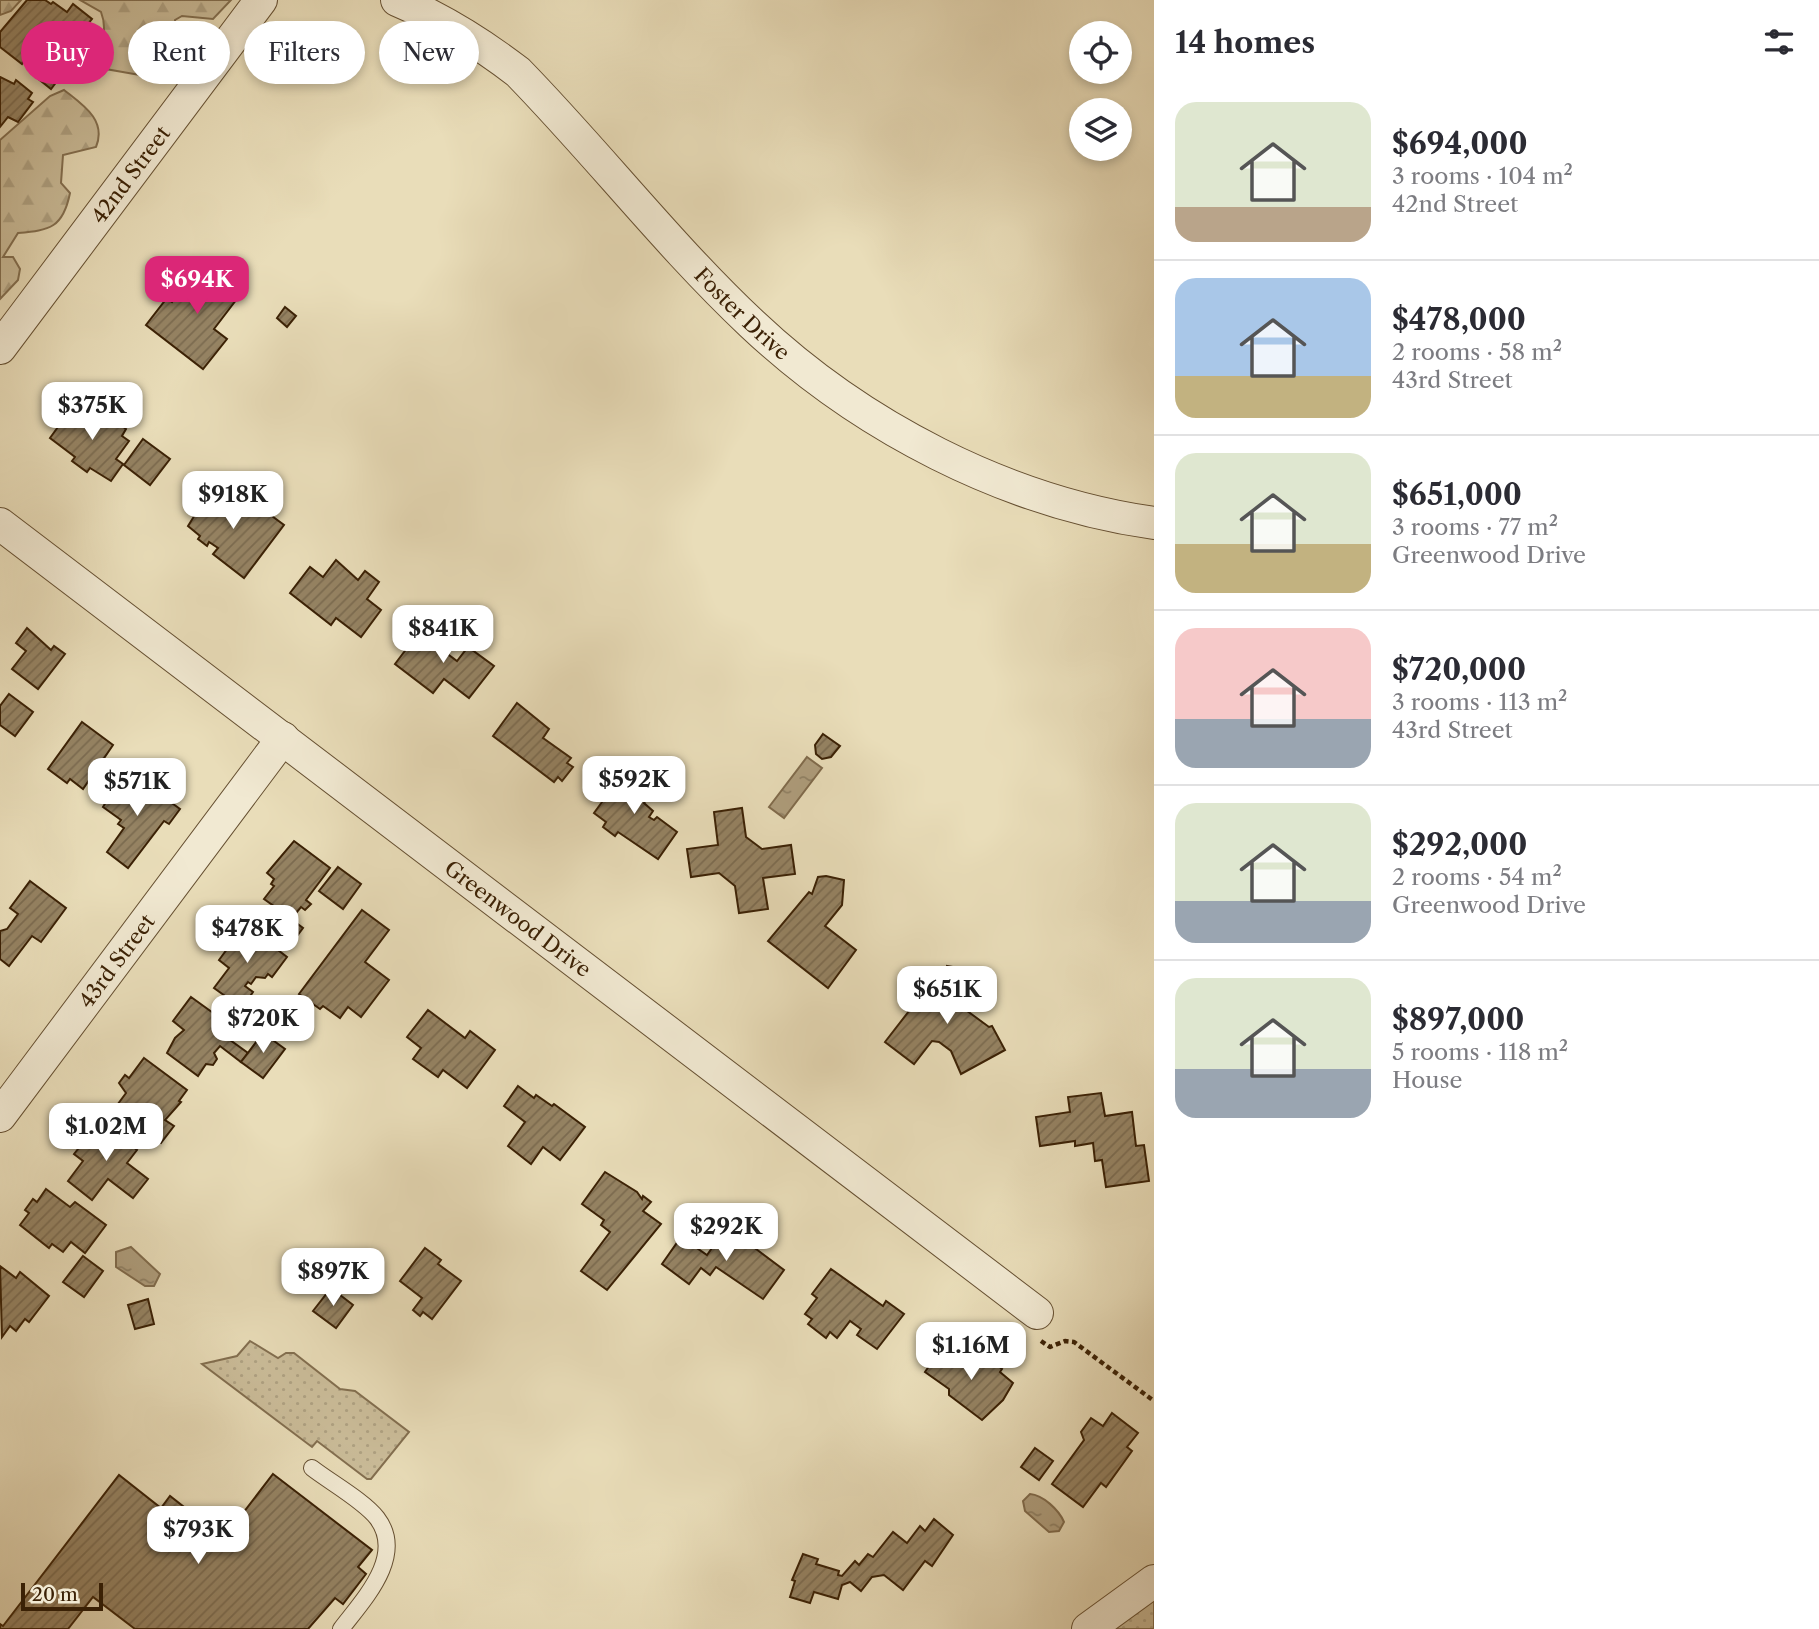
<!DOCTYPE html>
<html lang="en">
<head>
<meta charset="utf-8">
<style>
	:root { --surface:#fff; --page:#f2f2f3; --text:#2b2b33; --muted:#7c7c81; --line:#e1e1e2; --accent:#db2777 }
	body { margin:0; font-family:"Libre Caslon Text",serif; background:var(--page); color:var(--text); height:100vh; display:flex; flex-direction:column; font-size:26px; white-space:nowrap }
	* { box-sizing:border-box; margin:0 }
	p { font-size:23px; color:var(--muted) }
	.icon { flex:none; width:38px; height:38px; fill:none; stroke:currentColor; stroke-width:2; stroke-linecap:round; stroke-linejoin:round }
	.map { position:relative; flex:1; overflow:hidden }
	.sheet { display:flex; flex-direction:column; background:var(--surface); width:665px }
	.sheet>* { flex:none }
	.hud { position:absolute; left:21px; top:21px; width:665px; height:63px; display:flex; gap:14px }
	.controls { position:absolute; left:1069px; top:21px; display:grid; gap:14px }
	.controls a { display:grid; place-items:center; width:63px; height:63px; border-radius:50%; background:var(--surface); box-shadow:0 4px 10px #0003; font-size:35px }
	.scale { position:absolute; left:21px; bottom:18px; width:82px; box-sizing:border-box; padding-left:7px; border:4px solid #3b2105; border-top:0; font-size:19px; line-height:24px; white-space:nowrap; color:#3b2105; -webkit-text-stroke:5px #f1e9d2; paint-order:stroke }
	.price { position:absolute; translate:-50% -60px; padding:0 16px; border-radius:14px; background:#fff; color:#222; font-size:23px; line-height:46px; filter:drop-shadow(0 2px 4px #0008) }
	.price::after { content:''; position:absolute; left:50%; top:42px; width:21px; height:16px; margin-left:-10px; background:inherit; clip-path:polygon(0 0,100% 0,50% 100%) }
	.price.active { background:var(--accent); color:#fff }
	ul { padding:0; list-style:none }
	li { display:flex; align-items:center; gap:21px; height:175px; padding:0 21px }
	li+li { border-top:2px solid var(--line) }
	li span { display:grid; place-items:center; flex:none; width:196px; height:140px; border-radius:21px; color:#555 }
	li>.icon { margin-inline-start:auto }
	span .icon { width:84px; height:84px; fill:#fffc; stroke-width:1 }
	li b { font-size:30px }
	h2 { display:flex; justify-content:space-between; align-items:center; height:84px; padding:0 21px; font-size:30px }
	.tag { padding:0 24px; border-radius:32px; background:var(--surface); box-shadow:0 4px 10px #0003; font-size:24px; line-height:63px }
	.tag.active { background:var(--accent); color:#fff }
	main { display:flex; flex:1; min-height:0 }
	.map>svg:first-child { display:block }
	.green { fill:url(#green-dots); stroke:#836f50; stroke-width:2 }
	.forest { fill:url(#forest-firs); stroke:#836f50; stroke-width:2 }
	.water { fill:url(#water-ripples); stroke:#806b4c; stroke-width:2 }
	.building { fill:url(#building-hatch); stroke:#3b2105; stroke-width:2 }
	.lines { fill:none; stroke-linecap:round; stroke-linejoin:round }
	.service-casing { stroke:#665032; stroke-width:18 }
	.minor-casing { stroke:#665032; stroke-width:34 }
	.path { stroke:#3b2105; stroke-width:4.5; stroke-dasharray:5 3.5; stroke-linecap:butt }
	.service { stroke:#f1e9d2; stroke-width:16 }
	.minor { stroke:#f1e9d2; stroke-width:32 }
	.labels { text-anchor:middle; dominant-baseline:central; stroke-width:7; stroke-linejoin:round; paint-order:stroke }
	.street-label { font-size:21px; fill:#3b2105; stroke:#f1e9d2 }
</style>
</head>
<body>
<main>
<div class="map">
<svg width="1154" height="1629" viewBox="0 0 1154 1629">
	<defs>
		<pattern id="green-dots" width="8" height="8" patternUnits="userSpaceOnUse" patternTransform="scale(1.75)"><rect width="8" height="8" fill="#cbbd9a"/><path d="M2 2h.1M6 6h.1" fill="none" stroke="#afa283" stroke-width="1.8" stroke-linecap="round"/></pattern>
		<pattern id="forest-firs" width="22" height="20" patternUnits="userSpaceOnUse" patternTransform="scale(1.75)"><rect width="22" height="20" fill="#cbbd9a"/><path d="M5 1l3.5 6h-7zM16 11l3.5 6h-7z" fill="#afa283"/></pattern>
		<pattern id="water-ripples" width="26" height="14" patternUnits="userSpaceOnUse" patternTransform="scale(1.75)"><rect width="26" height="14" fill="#ae9d7c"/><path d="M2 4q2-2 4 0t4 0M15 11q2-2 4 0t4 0" fill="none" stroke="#8f8064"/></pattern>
		<pattern id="building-hatch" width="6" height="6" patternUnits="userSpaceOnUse" patternTransform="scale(1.75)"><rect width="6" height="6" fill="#958363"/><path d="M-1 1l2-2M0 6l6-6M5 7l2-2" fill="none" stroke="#7b6b50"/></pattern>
	</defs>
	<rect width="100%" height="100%" fill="#e9ddb9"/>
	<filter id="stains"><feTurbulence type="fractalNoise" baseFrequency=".00286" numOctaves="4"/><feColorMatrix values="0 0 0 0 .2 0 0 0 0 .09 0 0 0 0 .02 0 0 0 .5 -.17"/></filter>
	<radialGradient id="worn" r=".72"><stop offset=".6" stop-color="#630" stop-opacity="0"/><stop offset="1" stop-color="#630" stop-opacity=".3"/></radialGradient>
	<g class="green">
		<polygon points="250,1341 278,1358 286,1353 294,1353 340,1389 355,1391 409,1432 371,1479 367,1479 317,1441 312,1447 202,1364 237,1356"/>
		<polygon points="1154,1599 1154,1629 1112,1629"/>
	</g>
	<g class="forest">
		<polygon points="0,0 21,0 11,11 0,15"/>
		<path d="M80,0h151l-18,19 -31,-3 -7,4v18l14,13 -2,8 -36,18 -51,-9 -6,-7c8,-17 14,-31 7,-49z"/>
		<path d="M64,90c19,15 43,30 32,57l-33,8 -2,28 9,10c-7,35 -20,37 -52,40l-15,24h10l7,12 -2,11 -18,19v-159l50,-44z"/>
	</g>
	<g class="water">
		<polygon points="807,757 822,768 784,818 769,807"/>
		<polygon points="131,1247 160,1274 154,1286 145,1286 116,1267 116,1252"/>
		<path d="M1030,1494c13,1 29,16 34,28l-5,9 -10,1 -24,-21 -2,-10z"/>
	</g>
	<g class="building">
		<polygon points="27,0 45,0 51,4 53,2 67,12 73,4 92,19 83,30 91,36 51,89 31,73 48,50 38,43 22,64 0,47 0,32"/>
		<polygon points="0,77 14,84 16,80 32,93 28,99 33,102 18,122 8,117 0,127"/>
		<polygon points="208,264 243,291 214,329 227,339 203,369 146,325 167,298 172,302 195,272 199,276"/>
		<polygon points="285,307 296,316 287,327 277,318"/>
		<polygon points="71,409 95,422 103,412 126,429 122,436 129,441 116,459 123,464 111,481 90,468 87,472 72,461 75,457 50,438"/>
		<polygon points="143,439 170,459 150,485 124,465"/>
		<polygon points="199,487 242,516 253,502 284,525 244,578 213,554 218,548 209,542 207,546 198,539 200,536 188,526 198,510 188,502"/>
		<polygon points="336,560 358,580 365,571 379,582 367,599 381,610 361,637 336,618 331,625 290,593 310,567 323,577"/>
		<polygon points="27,628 51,650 54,646 65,654 38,689 12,669 26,651 16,643"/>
		<polygon points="427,630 436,637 441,649 457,661 468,647 494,666 469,698 444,679 433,693 395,664 420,631"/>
		<polygon points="9,694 33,712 15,736 0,725 0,706"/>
		<polygon points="517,703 549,729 543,738 571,758 567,763 573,767 562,781 558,777 554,782 493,736"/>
		<polygon points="82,722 113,745 83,789 70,779 67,783 48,769"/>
		<polygon points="823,734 840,746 831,757 822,759 816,754 815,745"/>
		<polygon points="627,768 648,784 641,794 647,799 644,803 653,811 649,817 654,820 657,817 677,832 658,859 618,832 615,836 603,827 606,822 594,813"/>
		<polygon points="123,774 143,789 147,785 180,809 169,824 164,821 128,868 107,852 124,828 118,824 121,820 103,807"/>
		<polygon points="742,808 746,837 762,849 791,845 795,874 763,878 768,909 739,913 735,886 719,873 691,877 687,849 718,845 714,812"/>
		<polygon points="294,841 330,868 306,900 311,904 305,910 301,907 291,919 303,928 291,944 266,925 278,909 264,899 274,886 271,884 274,879 267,873"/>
		<polygon points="338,867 361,884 343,909 319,891"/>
		<polygon points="826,876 844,880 842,905 825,926 856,950 828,988 768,941 809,892 812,894 818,877"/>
		<polygon points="30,881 66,908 41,942 32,936 9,966 0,959 0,931 7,929 18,914 10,908"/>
		<polygon points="362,910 389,930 365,962 389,980 361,1017 348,1007 340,1018 323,1006 320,1009 299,994"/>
		<polygon points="245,925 287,957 272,977 268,974 265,978 256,977 251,984 248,982 245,986 253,992 242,1008 214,988 229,968 219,960"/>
		<polygon points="947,966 971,970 967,996 956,994 955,1002 989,1027 992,1026 1005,1050 961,1074 951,1051 939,1042 932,1041 914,1064 885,1042 916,1002 921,1005 933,989 939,993 942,970 946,970"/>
		<polygon points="191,997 234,1028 226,1037 248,1053 241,1062 220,1046 214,1053 217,1059 213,1065 206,1064 198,1076 167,1053 175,1038 184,1030 173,1021"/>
		<polygon points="428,1010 465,1038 470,1031 495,1050 467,1088 443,1070 438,1077 413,1059 421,1048 407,1037"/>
		<polygon points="263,1033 285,1049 263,1078 241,1062"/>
		<polygon points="144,1058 187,1090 179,1101 181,1102 165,1120 174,1126 161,1143 152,1137 149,1141 112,1112 126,1093 119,1083 125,1075 129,1078"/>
		<polygon points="518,1086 534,1098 536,1095 552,1106 554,1104 585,1127 560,1160 543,1147 531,1164 508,1146 525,1122 504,1106"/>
		<polygon points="1101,1093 1105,1116 1132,1112 1136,1146 1144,1145 1149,1181 1106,1187 1102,1160 1095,1161 1093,1143 1075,1146 1075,1141 1040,1146 1036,1117 1070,1112 1068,1097"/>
		<polygon points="99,1121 137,1150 127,1163 148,1179 133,1198 108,1179 92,1200 68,1181 83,1161 74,1154 82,1144 77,1140 85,1130 90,1134"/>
		<polygon points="605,1172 637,1192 642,1199 643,1196 651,1202 643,1211 661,1224 607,1290 581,1271 610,1232 601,1225 604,1220 582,1204"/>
		<polygon points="46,1189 70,1207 75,1202 106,1225 85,1253 71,1242 63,1252 52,1244 49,1248 20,1225 29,1213 25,1210 33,1199 37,1202"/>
		<polygon points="727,1227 784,1270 763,1299 716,1267 710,1275 701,1268 689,1284 662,1264 681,1237 707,1255"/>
		<polygon points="425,1248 441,1260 438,1264 461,1281 432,1319 423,1312 420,1316 413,1310 422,1298 400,1281"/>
		<polygon points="83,1256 103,1271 84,1297 63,1282"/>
		<polygon points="0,1266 16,1278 20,1272 49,1296 29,1322 25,1319 16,1331 10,1326 2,1337"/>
		<polygon points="831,1269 883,1306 886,1301 904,1314 877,1349 857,1335 861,1329 850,1321 837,1338 830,1332 826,1338 808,1324 812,1319 805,1314 817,1298 812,1294"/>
		<polygon points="331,1288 353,1305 336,1328 313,1311"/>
		<polygon points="148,1299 154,1324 135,1329 128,1305"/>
		<polygon points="943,1346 969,1366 977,1355 989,1364 992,1361 1002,1369 1000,1372 1013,1383 1003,1400 982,1420 949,1395 949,1389 925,1372"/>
		<polygon points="1112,1413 1138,1433 1127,1447 1132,1451 1106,1487 1101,1483 1083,1507 1052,1484 1084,1440 1081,1432 1091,1418 1103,1426"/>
		<polygon points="1035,1448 1053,1461 1039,1480 1021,1467"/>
		<polygon points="273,1474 372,1550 358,1567 366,1574 343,1604 335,1598 308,1629 135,1629 93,1597 68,1629 0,1629 0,1624 3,1626 119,1475 161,1508 170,1496 230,1543 236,1535 230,1530"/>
		<polygon points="934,1519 953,1535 932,1566 925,1561 903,1590 884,1575 872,1577 861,1591 850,1582 842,1585 838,1599 814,1592 810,1603 790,1597 795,1581 792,1580 803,1554 818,1559 816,1564 839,1571 838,1575 842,1576 855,1561 859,1565 868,1554 873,1557 893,1532 907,1543 920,1526 925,1531"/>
	</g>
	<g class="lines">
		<g class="service-casing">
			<path id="service" d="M312,1468c18,14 52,33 65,50 29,38 -14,82 -36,111"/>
		</g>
		<g class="minor-casing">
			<g id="minor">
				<path id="s1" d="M397,0c45,19 82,42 121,72 80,82 151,174 234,252 108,102 254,178 402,199"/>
				<path id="s2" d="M0,348l261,-348"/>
				<path id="s3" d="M0,524l1037,789"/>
				<path id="s4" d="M0,1116l283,-378"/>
				<polyline points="1088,1629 1154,1581"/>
			</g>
		</g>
		<polyline class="path" points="1041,1341 1050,1347 1065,1341 1074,1342 1154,1401"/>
		<use href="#service" class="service"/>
		<use href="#minor" class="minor"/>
	</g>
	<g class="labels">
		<g class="street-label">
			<text stroke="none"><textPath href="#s2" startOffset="217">42nd Street</textPath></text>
			<text stroke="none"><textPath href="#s1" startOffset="471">Foster Drive</textPath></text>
			<text stroke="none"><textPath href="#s3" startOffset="651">Greenwood Drive</textPath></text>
			<text stroke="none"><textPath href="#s4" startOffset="194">43rd Street</textPath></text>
		</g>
	</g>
	<rect width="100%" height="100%" filter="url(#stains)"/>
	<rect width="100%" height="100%" fill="url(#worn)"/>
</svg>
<div class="controls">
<a><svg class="icon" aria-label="locate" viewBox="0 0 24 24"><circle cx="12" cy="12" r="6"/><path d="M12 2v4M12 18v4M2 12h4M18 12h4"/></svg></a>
<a><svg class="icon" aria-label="layers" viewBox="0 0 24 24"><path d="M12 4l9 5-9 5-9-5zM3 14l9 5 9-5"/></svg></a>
</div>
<div class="scale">20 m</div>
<b class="price active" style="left:197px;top:316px">$694K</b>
<b class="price" style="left:92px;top:442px">$375K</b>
<b class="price" style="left:233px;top:531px">$918K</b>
<b class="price" style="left:443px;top:665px">$841K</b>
<b class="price" style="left:634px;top:816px">$592K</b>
<b class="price" style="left:137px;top:818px">$571K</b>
<b class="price" style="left:247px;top:965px">$478K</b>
<b class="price" style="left:947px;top:1026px">$651K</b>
<b class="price" style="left:263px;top:1055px">$720K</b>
<b class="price" style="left:106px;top:1163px">$1.02M</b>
<b class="price" style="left:726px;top:1263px">$292K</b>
<b class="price" style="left:333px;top:1308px">$897K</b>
<b class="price" style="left:971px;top:1382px">$1.16M</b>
<b class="price" style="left:198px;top:1566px">$793K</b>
<div class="hud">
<a class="tag active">Buy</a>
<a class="tag">Rent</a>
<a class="tag">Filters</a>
<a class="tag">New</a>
</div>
</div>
<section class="sheet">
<h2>14 homes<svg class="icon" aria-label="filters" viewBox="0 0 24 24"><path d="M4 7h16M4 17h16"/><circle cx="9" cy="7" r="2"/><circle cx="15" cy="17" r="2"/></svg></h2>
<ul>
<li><span style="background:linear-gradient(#dfe7d0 75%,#b9a48a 0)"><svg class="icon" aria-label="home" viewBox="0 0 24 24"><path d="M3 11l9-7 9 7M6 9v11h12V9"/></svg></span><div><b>$694,000</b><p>3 rooms · 104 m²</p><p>42nd Street</p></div></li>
<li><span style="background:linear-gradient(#a9c7e8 70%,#c2b280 0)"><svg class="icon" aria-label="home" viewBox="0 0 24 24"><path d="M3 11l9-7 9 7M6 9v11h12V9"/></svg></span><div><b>$478,000</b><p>2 rooms · 58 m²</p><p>43rd Street</p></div></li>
<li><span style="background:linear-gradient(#dfe7d0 65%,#c2b280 0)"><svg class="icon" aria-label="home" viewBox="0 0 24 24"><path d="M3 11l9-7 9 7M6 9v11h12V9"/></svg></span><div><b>$651,000</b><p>3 rooms · 77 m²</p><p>Greenwood Drive</p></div></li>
<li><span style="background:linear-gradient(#f6c9c9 65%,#9aa5b1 0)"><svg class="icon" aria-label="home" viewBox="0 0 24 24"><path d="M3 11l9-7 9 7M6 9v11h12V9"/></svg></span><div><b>$720,000</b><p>3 rooms · 113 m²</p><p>43rd Street</p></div></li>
<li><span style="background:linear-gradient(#dfe7d0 70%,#9aa5b1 0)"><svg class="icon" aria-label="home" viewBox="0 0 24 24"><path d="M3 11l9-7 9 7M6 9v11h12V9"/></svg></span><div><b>$292,000</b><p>2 rooms · 54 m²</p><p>Greenwood Drive</p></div></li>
<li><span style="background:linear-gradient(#dfe7d0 65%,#9aa5b1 0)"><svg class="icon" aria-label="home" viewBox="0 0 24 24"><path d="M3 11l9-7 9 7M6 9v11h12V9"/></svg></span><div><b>$897,000</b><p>5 rooms · 118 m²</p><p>House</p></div></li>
</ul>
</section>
</main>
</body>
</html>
